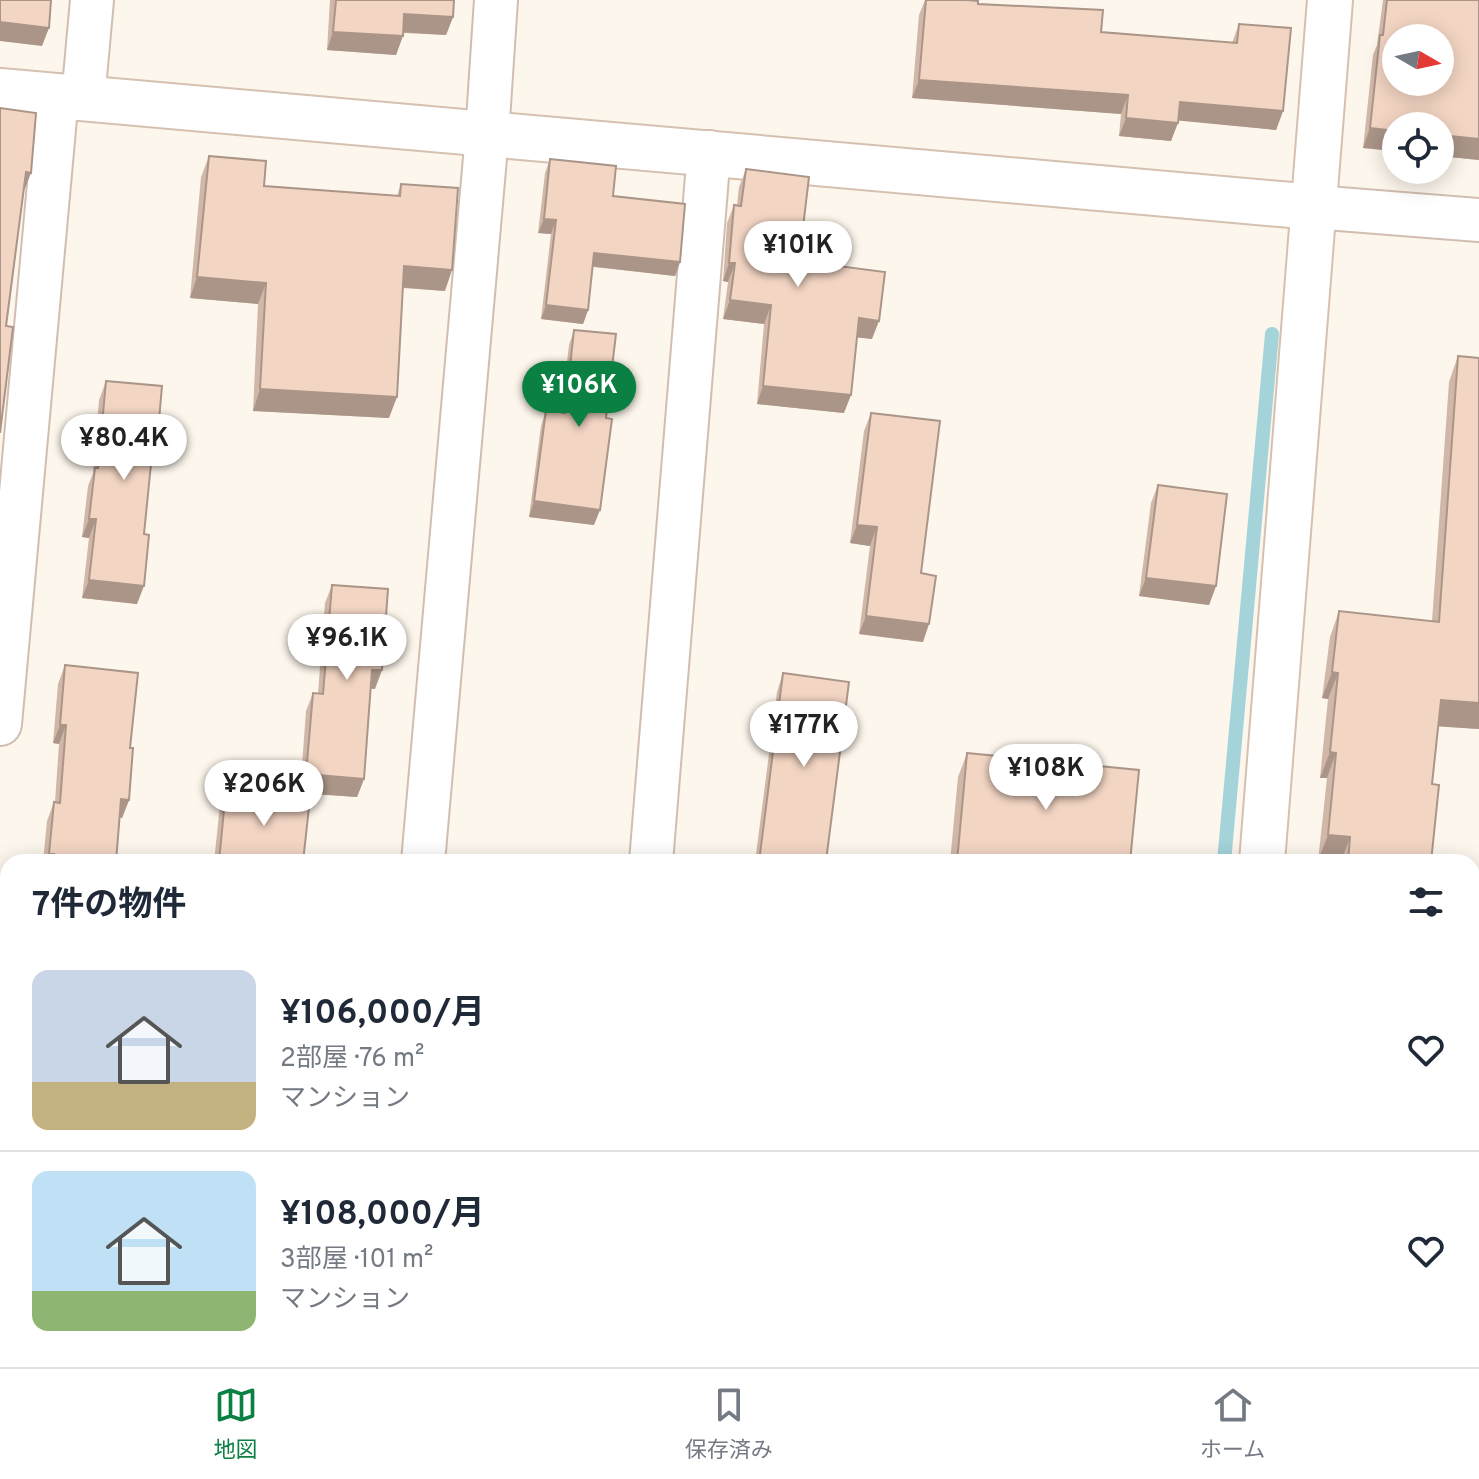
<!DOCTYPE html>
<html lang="ja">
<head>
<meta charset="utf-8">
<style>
	:root { --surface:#fff; --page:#f6f6f7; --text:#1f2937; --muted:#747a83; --line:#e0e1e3; --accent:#0b8043 }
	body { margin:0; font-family:Overpass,"Noto Sans JP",sans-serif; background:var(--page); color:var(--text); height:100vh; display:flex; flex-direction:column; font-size:30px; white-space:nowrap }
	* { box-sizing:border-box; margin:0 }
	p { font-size:26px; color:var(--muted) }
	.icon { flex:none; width:44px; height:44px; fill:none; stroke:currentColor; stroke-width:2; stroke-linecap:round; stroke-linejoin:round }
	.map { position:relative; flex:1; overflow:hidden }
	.drawer { position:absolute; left:0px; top:854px; width:1480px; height:514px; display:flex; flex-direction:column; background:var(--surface); border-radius:24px 24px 0 0; box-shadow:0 4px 20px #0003 }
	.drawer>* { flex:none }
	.needle { width:52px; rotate:99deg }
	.fabs { position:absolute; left:1382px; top:24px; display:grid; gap:16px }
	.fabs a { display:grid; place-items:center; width:72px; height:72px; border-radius:50%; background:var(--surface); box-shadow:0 4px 20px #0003; font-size:40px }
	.price { position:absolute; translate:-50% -68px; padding:0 18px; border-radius:28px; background:#fff; color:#222; font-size:26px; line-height:52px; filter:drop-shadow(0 2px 4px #0008) }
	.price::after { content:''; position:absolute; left:50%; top:48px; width:24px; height:18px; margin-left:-12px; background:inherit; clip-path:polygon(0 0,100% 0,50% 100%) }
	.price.active { background:var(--accent); color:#fff }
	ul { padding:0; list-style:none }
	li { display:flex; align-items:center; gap:24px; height:200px; padding:0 32px }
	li+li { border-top:2px solid var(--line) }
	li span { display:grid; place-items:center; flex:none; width:224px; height:160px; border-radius:16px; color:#555 }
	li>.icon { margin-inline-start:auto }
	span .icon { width:96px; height:96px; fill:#fffc; stroke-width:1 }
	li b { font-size:34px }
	h2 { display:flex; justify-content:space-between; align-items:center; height:96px; padding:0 32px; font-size:34px }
	.dock { display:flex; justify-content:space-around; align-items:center; height:112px; border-top:2px solid var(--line); background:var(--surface); font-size:22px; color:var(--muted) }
	.dock a { display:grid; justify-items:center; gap:4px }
	.dock .active { color:var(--accent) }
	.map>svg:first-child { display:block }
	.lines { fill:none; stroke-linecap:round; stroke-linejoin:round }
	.stream { stroke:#a5d3da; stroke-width:14 }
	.street-casing { stroke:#d1beb0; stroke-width:46 }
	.secondary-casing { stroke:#d6c0b0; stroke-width:48 }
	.street { stroke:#fff; stroke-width:42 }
	.secondary { stroke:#fff; stroke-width:44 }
	.wall { fill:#d1b7a8 }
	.shaded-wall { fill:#aa9588 }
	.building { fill:#f3d5c3; stroke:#aa9588; stroke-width:2; fill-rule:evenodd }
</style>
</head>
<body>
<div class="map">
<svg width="1479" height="1367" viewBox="0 0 1479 1367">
	<rect width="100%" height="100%" fill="#fdf6ec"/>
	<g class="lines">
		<g class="stream">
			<polyline points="1224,862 1272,334"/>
			<polyline points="1178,1367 1179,1360"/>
		</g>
		<g class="street-casing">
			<g id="street">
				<polyline points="83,99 92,0"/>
				<polyline points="1314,207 1479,220"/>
				<polyline points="0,724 57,96"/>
				<polyline points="423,862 487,135 496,0"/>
				<polyline points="651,862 709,152"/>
				<polyline points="0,956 8,957"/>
				<polyline points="380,1367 381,1360"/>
				<polyline points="889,1367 889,1360"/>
			</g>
		</g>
		<g class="secondary-casing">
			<g id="secondary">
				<polyline points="0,91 1314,207"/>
				<polyline points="1262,862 1330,0"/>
				<polyline points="1222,1367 1222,1360"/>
			</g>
		</g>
		<use href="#street" class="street"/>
		<use href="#secondary" class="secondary"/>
	</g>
	<g class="wall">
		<polygon points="330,0 454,0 453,17 446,35 403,33 396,55 327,50"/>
		<polygon points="925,0 967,0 978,4 1101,32 1232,43 1239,24 1283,111 1276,130 1178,120 1171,141 1119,136 1121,114 912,98 919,15"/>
		<polygon points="1383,0 1479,0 1479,160 1363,148 1373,55 1377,45"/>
		<polygon points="209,156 264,186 397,196 401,184 445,291 403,288 389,418 253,411 258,304 190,298 201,177"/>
		<polygon points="550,159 613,196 680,262 675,276 593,267 588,310 583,324 541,319 551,234 538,233 545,173"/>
		<polygon points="746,169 799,261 872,339 857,337 844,413 757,404 764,324 723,319 728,282 723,281 727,223 734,205 737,205 739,187"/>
		<polygon points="574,330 594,525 529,517 541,426 546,410 561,412 569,345"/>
		<polygon points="1458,356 1479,358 1479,729 1438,726 1432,784 1431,862 1330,862 1318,861 1327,778 1320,778 1328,699 1322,698 1330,637 1339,611 1432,621 1449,382"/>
		<polygon points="106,381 156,455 151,468 137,604 82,598 89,538 82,537 88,486 93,473 99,400"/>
		<polygon points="871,413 921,573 923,642 859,634 870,546 850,543 864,431"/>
		<polygon points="1158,485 1216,586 1209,605 1139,596 1151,503"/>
		<polygon points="332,585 375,689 370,688 364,779 357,797 300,793 306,711 313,693 318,693 325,603"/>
		<polygon points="65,665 130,748 129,800 122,818 120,818 116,862 43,862 47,821 54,802 55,802 59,744 53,743 58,684"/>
		<polygon points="783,673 849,682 826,862 755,862 777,692"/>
		<polygon points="967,753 1130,862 950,862 958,777"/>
		<polygon points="226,789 303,862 214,862 220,805"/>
		<polygon points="496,1360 589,1360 589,1367 495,1367"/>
		<polygon points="800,1360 877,1360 884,1367 800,1367"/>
		<rect x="1281" y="1360" width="77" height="7"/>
	</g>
	<g class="shaded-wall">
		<polygon points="404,14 453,17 446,35 398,32"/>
		<polygon points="0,22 49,28 42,46 0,41"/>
		<polygon points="333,32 403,36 396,55 327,50"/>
		<polygon points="919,80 1128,95 1121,114 912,98"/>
		<polygon points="1180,102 1283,111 1276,130 1173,120"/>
		<polygon points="1126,118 1178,123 1171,141 1119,136"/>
		<polygon points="1370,128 1396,131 1396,151 1363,148"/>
		<polygon points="1440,135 1479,139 1479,160 1440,156"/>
		<polygon points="26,172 31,173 24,191"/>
		<polygon points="544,219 556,220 551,234 538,233"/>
		<polygon points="594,253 680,262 675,276 589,266"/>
		<polygon points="729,263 735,263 728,282 723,281"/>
		<polygon points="404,266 452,270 445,291 396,287"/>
		<polygon points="197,277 266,283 258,304 190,298"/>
		<polygon points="730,300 771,305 764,324 723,319"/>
		<polygon points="546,305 588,310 583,324 541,319"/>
		<polygon points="859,318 879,321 872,339 853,337"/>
		<polygon points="763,386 851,395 844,413 757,404"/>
		<polygon points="260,389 397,397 389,418 253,411"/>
		<polygon points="534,501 600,510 594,525 529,517"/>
		<polygon points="89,519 96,519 89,538 82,537"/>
		<polygon points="857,525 877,527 870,546 850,543"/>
		<polygon points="1146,578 1216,586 1209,605 1139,596"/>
		<polygon points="89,580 144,586 137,604 82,598"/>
		<polygon points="866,616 929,624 923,642 859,634"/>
		<polygon points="372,670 382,670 375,689 365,688"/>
		<polygon points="1332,672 1338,673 1328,699 1322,698"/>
		<polygon points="1441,700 1479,703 1479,729 1432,726"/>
		<polygon points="60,725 66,725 59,744 53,743"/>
		<polygon points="1330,752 1336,753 1327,778 1320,778"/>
		<polygon points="306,774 364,779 357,797 300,793"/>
		<polygon points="121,799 129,800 122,818 115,817"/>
		<polygon points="1328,835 1350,837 1341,862 1318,861"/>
		<polygon points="49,854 54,854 51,862 46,862"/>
		<polygon points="1479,1025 1479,1046 1476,1046 1474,1050 1472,1050 1472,1027"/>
	</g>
	<g class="building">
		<polygon points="0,0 51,0 49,28 0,22"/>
		<polygon points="336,0 454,0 453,17 404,14 403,36 333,32"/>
		<polygon points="926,0 967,0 978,1 978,4 1103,10 1101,32 1237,43 1239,24 1291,28 1283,111 1180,102 1178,123 1126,118 1128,95 919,80"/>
		<path d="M1387,0h92v139l-39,-4v-9h-44v5l-26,-3 10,-93h3zM1396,38h44v44h-44z"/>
		<polygon points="0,108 36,113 31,173 26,172 6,326 13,327 0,433"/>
		<polygon points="209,156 266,161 264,186 400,196 401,184 458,188 452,270 404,266 397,397 260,389 266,283 197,277"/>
		<polygon points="550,159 616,166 613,196 685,204 680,262 594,253 588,310 546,305 556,220 544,219"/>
		<polygon points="746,169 809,177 799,261 885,272 879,321 859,318 851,395 763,386 771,305 730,300 735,263 729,263 734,205 741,206"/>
		<polygon points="574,330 616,334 606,418 612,419 600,510 534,501 546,410 565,413"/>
		<polygon points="1458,356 1479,358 1479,703 1441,700 1432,784 1439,785 1431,862 1348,862 1350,837 1328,835 1336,753 1330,752 1338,673 1332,672 1339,611 1439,622"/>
		<polygon points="106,381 162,386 156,455 152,454 144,534 149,535 144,586 89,580 96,519 89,519 95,468 98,468"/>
		<polygon points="871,413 940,421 921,573 936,576 929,624 866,616 877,527 857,525"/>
		<polygon points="1158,485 1227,494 1216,586 1146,578"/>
		<polygon points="332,585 388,589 382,670 372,670 364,779 306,774 313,693 323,694"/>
		<polygon points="65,665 138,673 130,748 133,748 129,800 121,799 116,862 54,862 54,854 49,854 54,802 60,803 66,725 60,725"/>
		<polygon points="783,673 849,682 826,861 759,862"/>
		<polygon points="967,753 1139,770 1130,862 957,862"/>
		<polygon points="226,789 310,798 303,862 219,862"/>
		<polygon points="1472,923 1479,923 1479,1025 1472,1027"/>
		<polygon points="1472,1070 1479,1072 1479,1097 1472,1209"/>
		<rect x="500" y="1360" width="89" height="7"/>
		<polygon points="805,1360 877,1360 884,1367 804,1367"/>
		<polygon points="916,1360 1151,1360 1150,1367 909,1367"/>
		<polygon points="1289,1360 1358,1360 1358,1367 1288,1367"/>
	</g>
</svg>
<div class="fabs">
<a><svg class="needle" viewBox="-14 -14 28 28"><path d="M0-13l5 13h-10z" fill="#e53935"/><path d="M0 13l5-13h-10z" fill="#747a83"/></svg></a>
<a><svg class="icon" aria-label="locate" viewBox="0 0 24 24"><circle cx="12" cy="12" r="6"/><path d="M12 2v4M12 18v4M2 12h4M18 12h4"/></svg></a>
</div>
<b class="price" style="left:798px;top:289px">¥101K</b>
<b class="price active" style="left:579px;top:429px">¥106K</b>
<b class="price" style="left:124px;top:482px">¥80.4K</b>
<b class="price" style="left:347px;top:682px">¥96.1K</b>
<b class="price" style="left:804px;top:769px">¥177K</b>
<b class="price" style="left:1046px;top:812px">¥108K</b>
<b class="price" style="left:264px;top:828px">¥206K</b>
<section class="drawer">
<h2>7件の物件<svg class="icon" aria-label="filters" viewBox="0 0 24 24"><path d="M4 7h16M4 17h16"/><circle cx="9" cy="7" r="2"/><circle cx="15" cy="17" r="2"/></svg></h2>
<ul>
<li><span style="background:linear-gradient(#c9d6e8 70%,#c2b280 0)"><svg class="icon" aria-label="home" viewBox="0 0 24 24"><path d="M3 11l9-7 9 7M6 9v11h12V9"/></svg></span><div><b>¥106,000/月</b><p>2部屋 · 76 m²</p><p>マンション</p></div><svg class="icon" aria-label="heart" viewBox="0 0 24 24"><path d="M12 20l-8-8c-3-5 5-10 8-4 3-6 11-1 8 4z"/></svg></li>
<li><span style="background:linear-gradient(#bfe0f5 75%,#8fb573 0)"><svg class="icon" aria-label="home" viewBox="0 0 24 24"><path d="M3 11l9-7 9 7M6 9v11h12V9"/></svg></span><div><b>¥108,000/月</b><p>3部屋 · 101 m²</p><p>マンション</p></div><svg class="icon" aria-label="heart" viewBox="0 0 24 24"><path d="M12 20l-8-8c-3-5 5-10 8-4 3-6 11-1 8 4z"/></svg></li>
</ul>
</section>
</div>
<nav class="dock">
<a class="active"><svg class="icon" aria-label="map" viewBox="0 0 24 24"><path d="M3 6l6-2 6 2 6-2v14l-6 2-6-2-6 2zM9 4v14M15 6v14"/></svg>地図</a>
<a><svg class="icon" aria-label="saved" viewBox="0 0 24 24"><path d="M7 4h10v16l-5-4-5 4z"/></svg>保存済み</a>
<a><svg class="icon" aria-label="home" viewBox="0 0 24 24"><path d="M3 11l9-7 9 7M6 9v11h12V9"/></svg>ホーム</a>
</nav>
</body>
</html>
